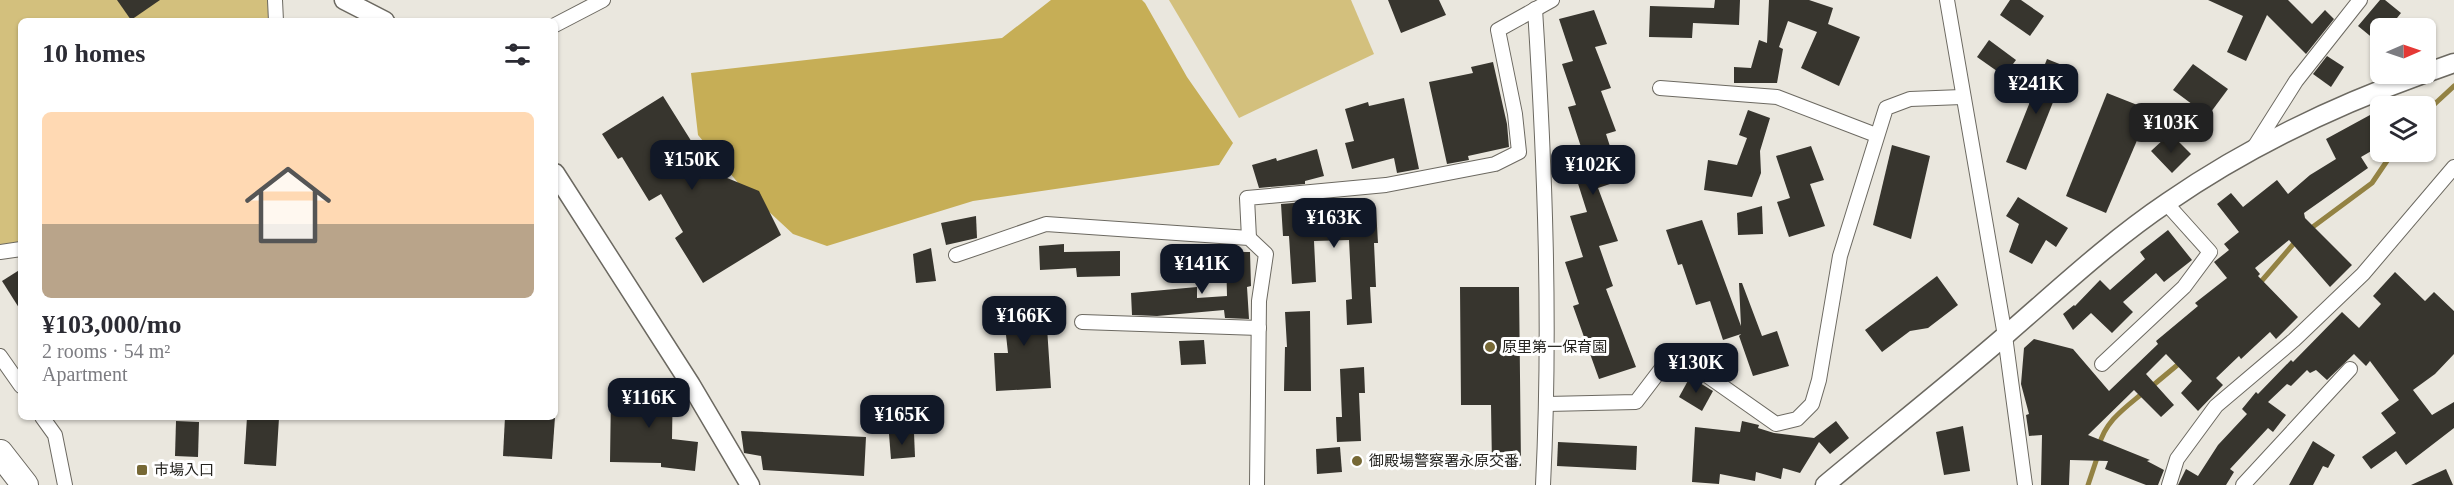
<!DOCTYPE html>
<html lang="en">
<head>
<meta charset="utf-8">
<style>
	:root { --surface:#fff; --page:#f7f7f7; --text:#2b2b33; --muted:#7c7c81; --line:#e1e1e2; --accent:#111827 }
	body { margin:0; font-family:"Times New Roman","Noto Sans JP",serif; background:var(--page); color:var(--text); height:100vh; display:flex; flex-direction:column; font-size:22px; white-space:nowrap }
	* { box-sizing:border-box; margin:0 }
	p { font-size:20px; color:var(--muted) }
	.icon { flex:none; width:33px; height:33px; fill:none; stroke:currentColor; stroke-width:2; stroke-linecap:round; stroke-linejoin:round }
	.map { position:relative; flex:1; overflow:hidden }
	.panel { position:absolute; left:18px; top:18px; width:540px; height:402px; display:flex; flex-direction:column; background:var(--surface); border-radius:9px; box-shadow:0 2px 4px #0004 }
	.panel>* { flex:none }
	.needle { width:39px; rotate:88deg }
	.controls { position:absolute; left:2370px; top:18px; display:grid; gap:12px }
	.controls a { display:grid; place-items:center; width:66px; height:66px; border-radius:9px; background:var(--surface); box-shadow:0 2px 4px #0004; font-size:30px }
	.price { position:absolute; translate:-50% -51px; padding:0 14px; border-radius:12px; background:var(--accent); color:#fff; font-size:20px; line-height:39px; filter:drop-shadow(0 2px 3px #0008) }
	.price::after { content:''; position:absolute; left:50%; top:36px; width:18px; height:14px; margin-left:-9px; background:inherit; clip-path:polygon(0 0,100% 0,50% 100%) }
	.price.active { background:#222; color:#fff }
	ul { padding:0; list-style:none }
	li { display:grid; align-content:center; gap:12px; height:318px; padding:0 24px }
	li+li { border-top:2px solid var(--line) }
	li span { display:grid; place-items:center; height:186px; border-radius:9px; color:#555 }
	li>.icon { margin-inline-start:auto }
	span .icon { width:108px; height:108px; fill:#fffc; stroke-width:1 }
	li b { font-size:26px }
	h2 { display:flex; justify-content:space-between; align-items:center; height:72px; padding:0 24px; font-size:26px }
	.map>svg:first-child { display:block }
	.green { fill:#d3c07d }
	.forest { fill:#c6ae56 }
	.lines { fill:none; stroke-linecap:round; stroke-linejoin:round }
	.stream { stroke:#938243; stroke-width:5 }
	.building { fill:#37352e }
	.minor-casing { stroke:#6c6961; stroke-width:16 }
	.tertiary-casing { stroke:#6c6961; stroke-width:21 }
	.motorway-casing { stroke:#6c6961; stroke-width:28 }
	.minor { stroke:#fff; stroke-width:14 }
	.tertiary { stroke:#fff; stroke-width:18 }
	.motorway { stroke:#fff; stroke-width:26 }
	.poi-dot { fill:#766835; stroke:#fff; stroke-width:2 }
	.labels { text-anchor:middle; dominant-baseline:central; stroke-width:6; stroke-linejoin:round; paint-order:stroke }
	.poi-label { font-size:15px; fill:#24231f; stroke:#fff; text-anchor:start }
</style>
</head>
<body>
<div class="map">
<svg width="2454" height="485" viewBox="0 0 2454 485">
	<rect width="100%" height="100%" fill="#eae7de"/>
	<g class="green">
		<polygon points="0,0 271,0 272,21 21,21 21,244 0,247"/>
		<polygon points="1169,0 1351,0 1374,54 1239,118"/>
	</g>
	<polygon class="forest" points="1051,0 1142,0 1145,3 1187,77 1233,143 1219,165 973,201 827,246 793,234 739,184 698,135 691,73 1002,38"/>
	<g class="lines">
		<g class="stream">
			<polyline points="2426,112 2454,86"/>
			<polyline points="2310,229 2372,183 2393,152"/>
			<polyline points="2259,284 2296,241"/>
			<polyline points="2151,387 2181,362"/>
			<path d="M2099,446c6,-25 26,-38 45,-54"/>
			<polyline points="2088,485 2098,455"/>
		</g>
	</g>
	<g class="building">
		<polygon points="117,0 160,0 131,20"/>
		<polygon points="1388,0 1439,0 1446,15 1401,33"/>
		<polygon points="1715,0 1740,0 1739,25 1693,23 1692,38 1649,37 1650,6 1714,8"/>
		<polygon points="1769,0 1809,0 1833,8 1828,24 1860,37 1839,86 1801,68 1817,32 1788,21 1779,47 1783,49 1777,83 1734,83 1734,67 1751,68 1759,40 1767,43"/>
		<polygon points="2010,0 2021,0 2044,16 2030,36 2000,15"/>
		<polygon points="2208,0 2288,0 2312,24 2325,10 2334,19 2306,54 2267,15 2246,61 2227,52 2243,16"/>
		<polygon points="2380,0 2385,0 2401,13 2389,28 2380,28 2380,44 2358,26"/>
		<polygon points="1594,10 1607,44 1595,47 1611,88 1601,91 1616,131 1606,134 1618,171 1606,175 1610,184 1598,188 1618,241 1599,246 1613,286 1606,289 1636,367 1599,379 1573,306 1579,304 1565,262 1583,257 1570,216 1587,212 1568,152 1581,147 1568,107 1576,105 1562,64 1573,61 1559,19"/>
		<polygon points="1989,40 2016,60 2004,76 1977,57"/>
		<polygon points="2327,56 2344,67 2331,87 2313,74"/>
		<polygon points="2047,59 2067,67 2026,170 2006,162"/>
		<polygon points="1493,62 1507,124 1509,147 1468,156 1469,160 1447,164 1429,82 1473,73 1471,67"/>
		<polygon points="2193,64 2228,89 2208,116 2173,90"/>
		<polygon points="2107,93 2150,110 2106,213 2066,196"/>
		<polygon points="663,96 710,171 759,191 781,235 703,283 675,238 683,232 661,194 649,201 622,157 618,159 602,134"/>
		<polygon points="1404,98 1419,169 1397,173 1394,158 1352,169 1345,143 1354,141 1345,109 1368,102 1369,106"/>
		<polygon points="1748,110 1770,118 1760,151 1761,173 1752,197 1704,190 1708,160 1737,165 1747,138 1739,135"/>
		<polygon points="2370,115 2380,131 2380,146 2361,157 2368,168 2304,213 2305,218 2352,265 2330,287 2289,240 2255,268 2260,274 2258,276 2298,317 2276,339 2270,332 2241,359 2239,356 2216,378 2223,385 2198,411 2181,393 2192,381 2166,354 2146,374 2174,405 2161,417 2134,390 2088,435 2150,460 2147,461 2164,470 2158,485 2146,485 2105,469 2108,461 2070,460 2069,485 2041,485 2042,435 2029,436 2026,415 2029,414 2021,384 2024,348 2034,339 2073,349 2109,391 2158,344 2156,341 2198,306 2195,303 2227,278 2214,262 2229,250 2224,244 2239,232 2217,204 2231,193 2243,207 2277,180 2288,194 2310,175 2336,159 2326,139"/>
		<polygon points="2165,138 2170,144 2175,138 2191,154 2172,173 2151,151"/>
		<polygon points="1892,145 1930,156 1911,239 1873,225"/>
		<polygon points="1811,146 1824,180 1810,184 1825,226 1789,237 1777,202 1790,198 1776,156"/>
		<polygon points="1317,149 1324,176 1305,181 1305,184 1259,188 1252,165 1276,158 1277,161"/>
		<polygon points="2018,197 2068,228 2056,247 2046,240 2032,264 2009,252 2019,224 2006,216"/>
		<polygon points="1306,202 1306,207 1341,205 1341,211 1376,209 1378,243 1374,243 1376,287 1370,287 1372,323 1347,325 1346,300 1352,299 1349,240 1314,241 1316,282 1292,284 1289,236 1283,236 1281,204"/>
		<polygon points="1762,206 1763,234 1738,235 1737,213"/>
		<polygon points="976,216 977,238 946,245 941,223"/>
		<polygon points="1702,220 1741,326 1739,283 1742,283 1762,336 1777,331 1789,366 1753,376 1739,336 1741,334 1723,340 1710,301 1696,305 1682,264 1678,265 1666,230"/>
		<polygon points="2168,230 2192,260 2164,282 2156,273 2123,302 2133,312 2112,333 2091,313 2073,330 2063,314 2074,305 2075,306 2100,280 2110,290 2145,259 2140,252"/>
		<polygon points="1064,244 1064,252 1120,251 1120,276 1077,277 1076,268 1040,270 1039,246"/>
		<polygon points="931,248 936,281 916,283 913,254"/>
		<polygon points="1226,252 1250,252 1251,286 1247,287 1249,319 1225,318 1224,310 1157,316 1132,315 1131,293 1197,287 1197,298 1227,296"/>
		<polygon points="21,269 21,311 2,281"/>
		<polygon points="2395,272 2425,301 2434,292 2454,311 2454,354 2435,374 2413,390 2432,415 2454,402 2454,428 2406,465 2396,451 2371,469 2362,457 2396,433 2381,413 2399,400 2370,361 2366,366 2354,354 2327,380 2316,370 2310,373 2307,370 2291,386 2287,384 2268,402 2286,415 2273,432 2268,428 2230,469 2234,472 2226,485 2178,485 2186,469 2198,476 2218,445 2247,414 2242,409 2256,392 2258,394 2291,360 2293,362 2342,312 2359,328 2381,304 2373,296"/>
		<polygon points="1937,276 1958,305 1928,328 1910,331 1882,352 1865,330"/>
		<polygon points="1460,287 1519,287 1521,466 1492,466 1491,405 1461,405"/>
		<polygon points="1045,297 1051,388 996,391 994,353 1008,353 1002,299"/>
		<polygon points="1310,311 1311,391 1284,391 1285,347 1287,347 1285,312"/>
		<polygon points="1204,340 1206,364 1181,365 1179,341"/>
		<polygon points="1364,367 1365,393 1359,393 1361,441 1337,442 1336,417 1342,417 1340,369"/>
		<polygon points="1690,377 1713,391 1702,411 1679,397"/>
		<polygon points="650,378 673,378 672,439 698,442 695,471 661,467 661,463 610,462 611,393 650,393"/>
		<polygon points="247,417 279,418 276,466 244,464"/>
		<polygon points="505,417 555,417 552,459 503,456"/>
		<polygon points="176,421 199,422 198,457 175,456"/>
		<polygon points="1742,421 1759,425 1758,428 1774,433 1814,438 1836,421 1849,438 1830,454 1819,442 1800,473 1783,468 1781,479 1756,472 1755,481 1720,474 1719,484 1692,482 1695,427 1740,432"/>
		<polygon points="1963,426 1970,471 1944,475 1936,432"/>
		<polygon points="741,431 866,437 864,476 763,470 761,456 744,453"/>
		<polygon points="914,433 915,457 891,459 889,434"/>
		<polygon points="2313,441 2335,455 2328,468 2323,466 2313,485 2289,485"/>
		<polygon points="1558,442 1637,446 1636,470 1557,466"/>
		<polygon points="1340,447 1342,472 1317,474 1316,449"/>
		<polygon points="2446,469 2453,485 2411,485"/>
	</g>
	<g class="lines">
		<g class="minor-casing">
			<g id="minor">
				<polyline points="275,0 276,21"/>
				<polyline points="1947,0 2005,336 2025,485"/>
				<path d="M1535,9c10,158 16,317 8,476"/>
				<polyline points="555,25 603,0"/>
				<polyline points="1660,88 1777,97 1876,135"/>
				<polyline points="2253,149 2296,81 2360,0"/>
				<polyline points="1249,238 1247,198 1386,185 1495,164 1519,152 1515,114 1498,30 1552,0"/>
				<polyline points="0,252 21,249"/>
				<polyline points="956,255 1046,224 1249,238 1266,254 1259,301 1257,485"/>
				<polyline points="1082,322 1259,328"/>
				<polyline points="0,356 21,386"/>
				<polyline points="2102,364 2184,287 2210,252 2166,203"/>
				<polyline points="1547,404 1636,402 1668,360 1685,360 1776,424 1797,419 1812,404 1819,380 1840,256 1886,108 1910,99 1962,97"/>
				<polyline points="42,417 55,435 65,485"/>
				<polyline points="2169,485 2177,459 2216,406 2294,340 2363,274 2454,167"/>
				<polyline points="2243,485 2350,369"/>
			</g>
		</g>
		<g class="tertiary-casing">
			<g id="tertiary">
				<polyline points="344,0 385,21"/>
				<polyline points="2426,73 2454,63"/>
				<polyline points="555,173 691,385 750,485"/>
				<path d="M1825,485c60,-50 122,-99 182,-151 52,-45 103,-93 161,-132 78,-54 166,-96 255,-128"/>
			</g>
		</g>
		<g class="motorway-casing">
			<polyline id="motorway" points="0,453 25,485"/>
		</g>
		<use href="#minor" class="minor"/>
		<use href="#tertiary" class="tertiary"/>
		<use href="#motorway" class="motorway"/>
	</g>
	<g class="poi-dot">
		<circle cx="1490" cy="347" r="6"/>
		<circle cx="1357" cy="461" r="6"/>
		<rect x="136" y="464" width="12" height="12" rx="3"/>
	</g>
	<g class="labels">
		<g class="poi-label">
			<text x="1502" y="347">原里第一保育園</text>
			<text x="1369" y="461">御殿場警察署永原交番</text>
			<text x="154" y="470">市場入口</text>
		</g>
	</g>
</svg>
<div class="controls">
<a><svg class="needle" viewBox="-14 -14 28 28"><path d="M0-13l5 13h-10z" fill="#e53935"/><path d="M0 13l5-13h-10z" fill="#7c7c81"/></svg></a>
<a><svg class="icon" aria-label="layers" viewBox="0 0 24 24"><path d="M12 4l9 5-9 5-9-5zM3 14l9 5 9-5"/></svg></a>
</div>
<b class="price" style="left:2036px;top:115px">¥241K</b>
<b class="price active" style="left:2171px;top:154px">¥103K</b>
<b class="price" style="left:692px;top:191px">¥150K</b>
<b class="price" style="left:1593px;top:196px">¥102K</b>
<b class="price" style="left:1334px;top:249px">¥163K</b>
<b class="price" style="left:1202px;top:295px">¥141K</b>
<b class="price" style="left:1024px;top:347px">¥166K</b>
<b class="price" style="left:1696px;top:394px">¥130K</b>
<b class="price" style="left:649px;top:429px">¥116K</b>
<b class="price" style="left:902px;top:446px">¥165K</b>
<section class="panel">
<h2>10 homes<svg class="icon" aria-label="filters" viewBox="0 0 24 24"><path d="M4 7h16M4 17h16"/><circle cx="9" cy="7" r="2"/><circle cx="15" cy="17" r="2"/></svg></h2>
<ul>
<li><span style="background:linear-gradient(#ffd9b3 60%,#b9a48a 0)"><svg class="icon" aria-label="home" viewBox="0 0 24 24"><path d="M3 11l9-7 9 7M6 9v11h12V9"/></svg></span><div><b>¥103,000/mo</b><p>2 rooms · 54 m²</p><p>Apartment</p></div></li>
</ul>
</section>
</div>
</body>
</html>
